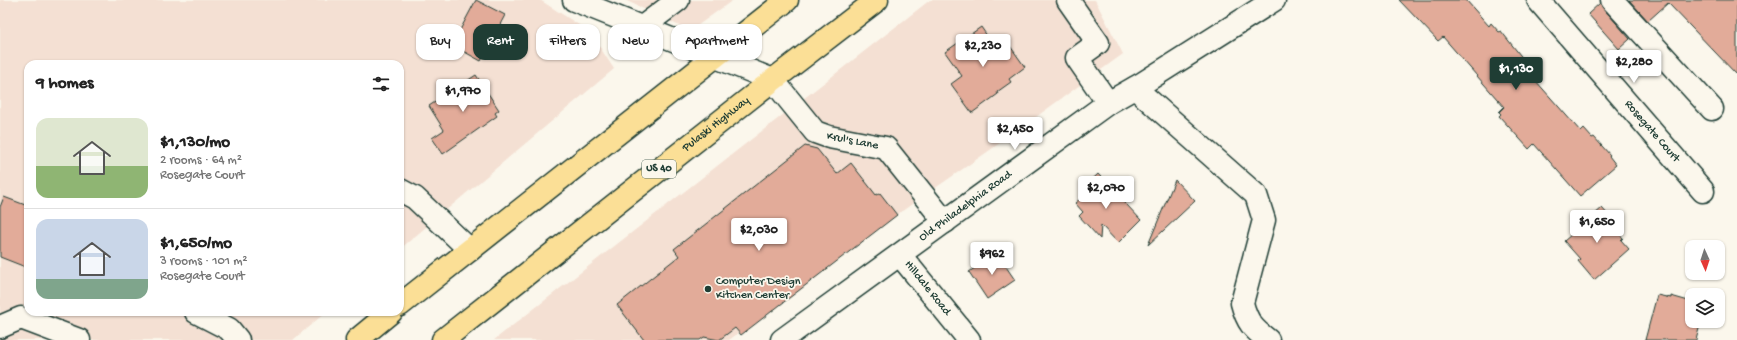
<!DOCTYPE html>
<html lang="en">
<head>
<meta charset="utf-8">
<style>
	:root { --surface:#fff; --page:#f6f6f6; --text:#222; --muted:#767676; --line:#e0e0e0; --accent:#1f3d34 }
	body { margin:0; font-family:"Gochi Hand",sans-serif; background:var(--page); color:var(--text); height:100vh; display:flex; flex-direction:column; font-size:15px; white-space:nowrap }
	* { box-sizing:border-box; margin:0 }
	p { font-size:13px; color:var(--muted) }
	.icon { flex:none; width:22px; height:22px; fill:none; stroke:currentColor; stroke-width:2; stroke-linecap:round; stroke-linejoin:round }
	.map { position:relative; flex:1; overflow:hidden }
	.sheet { position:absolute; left:24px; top:60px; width:380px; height:256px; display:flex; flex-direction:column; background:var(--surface); border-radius:12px; box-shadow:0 1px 3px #0004 }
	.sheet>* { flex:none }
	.hud { position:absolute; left:416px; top:24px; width:380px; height:36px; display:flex; gap:8px }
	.needle { width:26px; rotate:177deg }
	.tools { position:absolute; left:1685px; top:240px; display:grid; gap:8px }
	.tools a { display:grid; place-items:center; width:40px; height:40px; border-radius:8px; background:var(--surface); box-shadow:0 1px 3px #0004; font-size:20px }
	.price { position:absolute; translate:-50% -34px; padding:0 9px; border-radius:4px; background:#fff; color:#222; font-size:13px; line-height:26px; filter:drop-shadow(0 1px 2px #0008) }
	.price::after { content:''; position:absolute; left:50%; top:24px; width:12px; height:9px; margin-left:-6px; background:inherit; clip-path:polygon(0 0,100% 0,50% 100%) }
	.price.selected { background:var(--accent); color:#fff }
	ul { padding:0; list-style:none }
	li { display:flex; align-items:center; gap:12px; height:100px; padding:0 12px }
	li+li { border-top:1px solid var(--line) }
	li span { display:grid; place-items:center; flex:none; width:112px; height:80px; border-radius:12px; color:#555 }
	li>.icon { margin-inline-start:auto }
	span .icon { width:48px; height:48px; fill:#fffc; stroke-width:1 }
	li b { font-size:17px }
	h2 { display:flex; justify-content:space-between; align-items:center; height:48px; padding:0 12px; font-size:17px }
	.tag { padding:0 14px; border-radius:12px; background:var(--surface); box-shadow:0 1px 3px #0004; font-size:14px; line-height:36px }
	.tag.selected { background:var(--accent); color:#fff }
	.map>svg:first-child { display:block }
	.built { fill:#f4e0d3 }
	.building { fill:#e2ab99; stroke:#1f3d34 }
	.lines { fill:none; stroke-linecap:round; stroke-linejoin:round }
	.minor-casing { stroke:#1f3d34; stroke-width:25 }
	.highway-casing { stroke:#1f3d34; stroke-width:25 }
	.minor { stroke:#fbf7ec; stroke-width:22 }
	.highway { stroke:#fbdf96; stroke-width:22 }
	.poi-dot { fill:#1f3d34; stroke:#fbf7ec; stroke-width:1.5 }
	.labels { text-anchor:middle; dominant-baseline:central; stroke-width:3.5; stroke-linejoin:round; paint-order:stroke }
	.shield { fill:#fbf7ec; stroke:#61756b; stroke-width:1 }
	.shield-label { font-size:11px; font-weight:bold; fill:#1f3d34 }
	.street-label { font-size:12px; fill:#1f3d34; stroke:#fbf7ec }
	.poi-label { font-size:12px; fill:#1f3d34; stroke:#fbf7ec; text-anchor:start }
</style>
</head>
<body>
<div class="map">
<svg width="1737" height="340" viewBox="0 0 1737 340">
	<rect width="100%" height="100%" fill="#fbf7ec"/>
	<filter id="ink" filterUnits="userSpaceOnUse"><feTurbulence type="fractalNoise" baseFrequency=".025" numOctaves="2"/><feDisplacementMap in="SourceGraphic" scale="8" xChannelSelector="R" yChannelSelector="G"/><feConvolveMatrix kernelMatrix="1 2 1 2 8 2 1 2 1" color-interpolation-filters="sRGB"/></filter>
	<g filter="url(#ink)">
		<g class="built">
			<polygon points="0,0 540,0 590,32 614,69 400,249 400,64 28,64 28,312 326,312 293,340 0,340"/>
			<polygon points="625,0 733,0 690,31"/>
			<polygon points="930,0 1095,0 1123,54 993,148 895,216 729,340 494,340"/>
		</g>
		<g class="building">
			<polygon points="476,0 505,15 481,61 452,45"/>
			<polygon points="1399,0 1466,0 1489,26 1491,23 1499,32 1501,31 1524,60 1520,63 1581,132 1584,129 1592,138 1594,137 1610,155 1609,156 1616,165 1580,196 1534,144 1529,149 1499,116 1501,114 1499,112 1504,107 1443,37 1438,41"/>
			<polygon points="1629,0 1737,0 1737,75 1668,3 1648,21"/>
			<polygon points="1600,3 1603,8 1630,39 1619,49 1588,14"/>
			<polygon points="981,27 994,46 1005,39 1025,67 1009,79 1011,82 997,92 998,94 972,113 951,84 962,76 945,52"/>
			<polygon points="476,75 499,110 495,113 497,116 443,154 432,138 444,130 429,106"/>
			<polygon points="805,146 817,149 837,174 851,163 876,195 880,193 897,215 741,335 735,328 719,340 704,337 700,340 644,340 617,305 679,256 674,249"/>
			<polygon points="1098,174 1141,220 1118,243 1101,225 1100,239 1079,216 1083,212 1075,203 1087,193 1083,188"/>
			<polygon points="1175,180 1195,201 1148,245"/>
			<polygon points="4,197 28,206 28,268 0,257 0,207"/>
			<polygon points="1602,208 1618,226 1615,229 1623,238 1621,240 1629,249 1594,280 1578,261 1580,259 1564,241"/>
			<polygon points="998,255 1015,280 987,299 969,272 989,258 990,260"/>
			<polygon points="1657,295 1671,298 1671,296 1692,302 1692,321 1701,321 1696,340 1645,340"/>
		</g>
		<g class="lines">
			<g class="minor-casing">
				<g id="minor">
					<path id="s1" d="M574,0l199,80 42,52 14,5 57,11 59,74"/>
					<polyline points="1068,0 1098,43 1077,58 1108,103"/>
					<path id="s2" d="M1538,0l165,191"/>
					<polyline points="1612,0 1712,109"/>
					<polyline points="641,28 678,0"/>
					<path d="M1135,88l121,107 8,25 -22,83c5,19 11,26 26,37"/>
					<polyline points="400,190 415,198 470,250"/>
					<path id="s3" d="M900,255l69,85"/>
					<polyline points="196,312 229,329 238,340"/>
					<polyline points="0,327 21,318 79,340"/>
					<path id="s4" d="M782,340l326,-237 35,-20 131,-83"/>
				</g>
			</g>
			<g class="highway-casing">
				<g id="highway">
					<polyline points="400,305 787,0"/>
					<polyline points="357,340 391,312"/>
					<path id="s5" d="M443,340l330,-260 104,-80"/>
				</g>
			</g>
			<use href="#minor" class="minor"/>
			<use href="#highway" class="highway"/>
		</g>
	</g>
	<circle class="poi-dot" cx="708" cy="289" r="4"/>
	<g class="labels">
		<rect class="shield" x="642" y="160" width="34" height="18" rx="3"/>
		<g class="shield-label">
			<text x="659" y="169">US 40</text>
		</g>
		<g class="street-label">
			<text stroke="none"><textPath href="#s5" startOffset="348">Pulaski Highway</textPath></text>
			<text stroke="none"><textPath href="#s2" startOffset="174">Rosegate Court</textPath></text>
			<text stroke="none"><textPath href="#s1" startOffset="320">Krul's Lane</textPath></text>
			<text stroke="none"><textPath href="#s4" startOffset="227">Old Philadelphia Road</textPath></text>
			<text stroke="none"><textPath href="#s3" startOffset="43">Hilldale Road</textPath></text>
		</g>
		<g class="poi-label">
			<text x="716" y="282">Computer Design<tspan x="716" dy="14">Kitchen Center</tspan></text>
		</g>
	</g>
</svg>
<div class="tools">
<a><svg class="needle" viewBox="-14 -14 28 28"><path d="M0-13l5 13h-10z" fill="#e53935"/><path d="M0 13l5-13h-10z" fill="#767676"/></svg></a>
<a><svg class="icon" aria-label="layers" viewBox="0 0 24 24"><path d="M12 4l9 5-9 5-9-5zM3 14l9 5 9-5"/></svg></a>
</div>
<b class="price" style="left:983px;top:68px">$2,230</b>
<b class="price" style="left:1634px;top:84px">$2,280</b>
<b class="price selected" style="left:1516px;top:91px">$1,130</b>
<b class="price" style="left:463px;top:113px">$1,970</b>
<b class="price" style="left:1015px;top:151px">$2,450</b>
<b class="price" style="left:1106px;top:210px">$2,070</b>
<b class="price" style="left:1597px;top:244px">$1,650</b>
<b class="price" style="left:759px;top:252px">$2,030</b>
<b class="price" style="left:992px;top:276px">$962</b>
<div class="hud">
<a class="tag">Buy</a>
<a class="tag selected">Rent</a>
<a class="tag">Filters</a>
<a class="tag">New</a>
<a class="tag">Apartment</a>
</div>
<section class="sheet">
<h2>9 homes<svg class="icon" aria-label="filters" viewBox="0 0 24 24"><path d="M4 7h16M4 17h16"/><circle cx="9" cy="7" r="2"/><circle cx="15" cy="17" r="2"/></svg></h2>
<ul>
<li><span style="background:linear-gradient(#dfe7d0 60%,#8fb573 0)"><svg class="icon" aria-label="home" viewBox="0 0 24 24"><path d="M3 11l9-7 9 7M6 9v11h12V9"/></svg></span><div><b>$1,130/mo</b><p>2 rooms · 64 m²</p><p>Rosegate Court</p></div></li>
<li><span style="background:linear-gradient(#c9d6e8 75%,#7fa58c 0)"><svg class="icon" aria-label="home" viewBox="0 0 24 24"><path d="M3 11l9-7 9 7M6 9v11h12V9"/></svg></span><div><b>$1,650/mo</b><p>3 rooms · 101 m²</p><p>Rosegate Court</p></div></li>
</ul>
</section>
</div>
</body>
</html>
